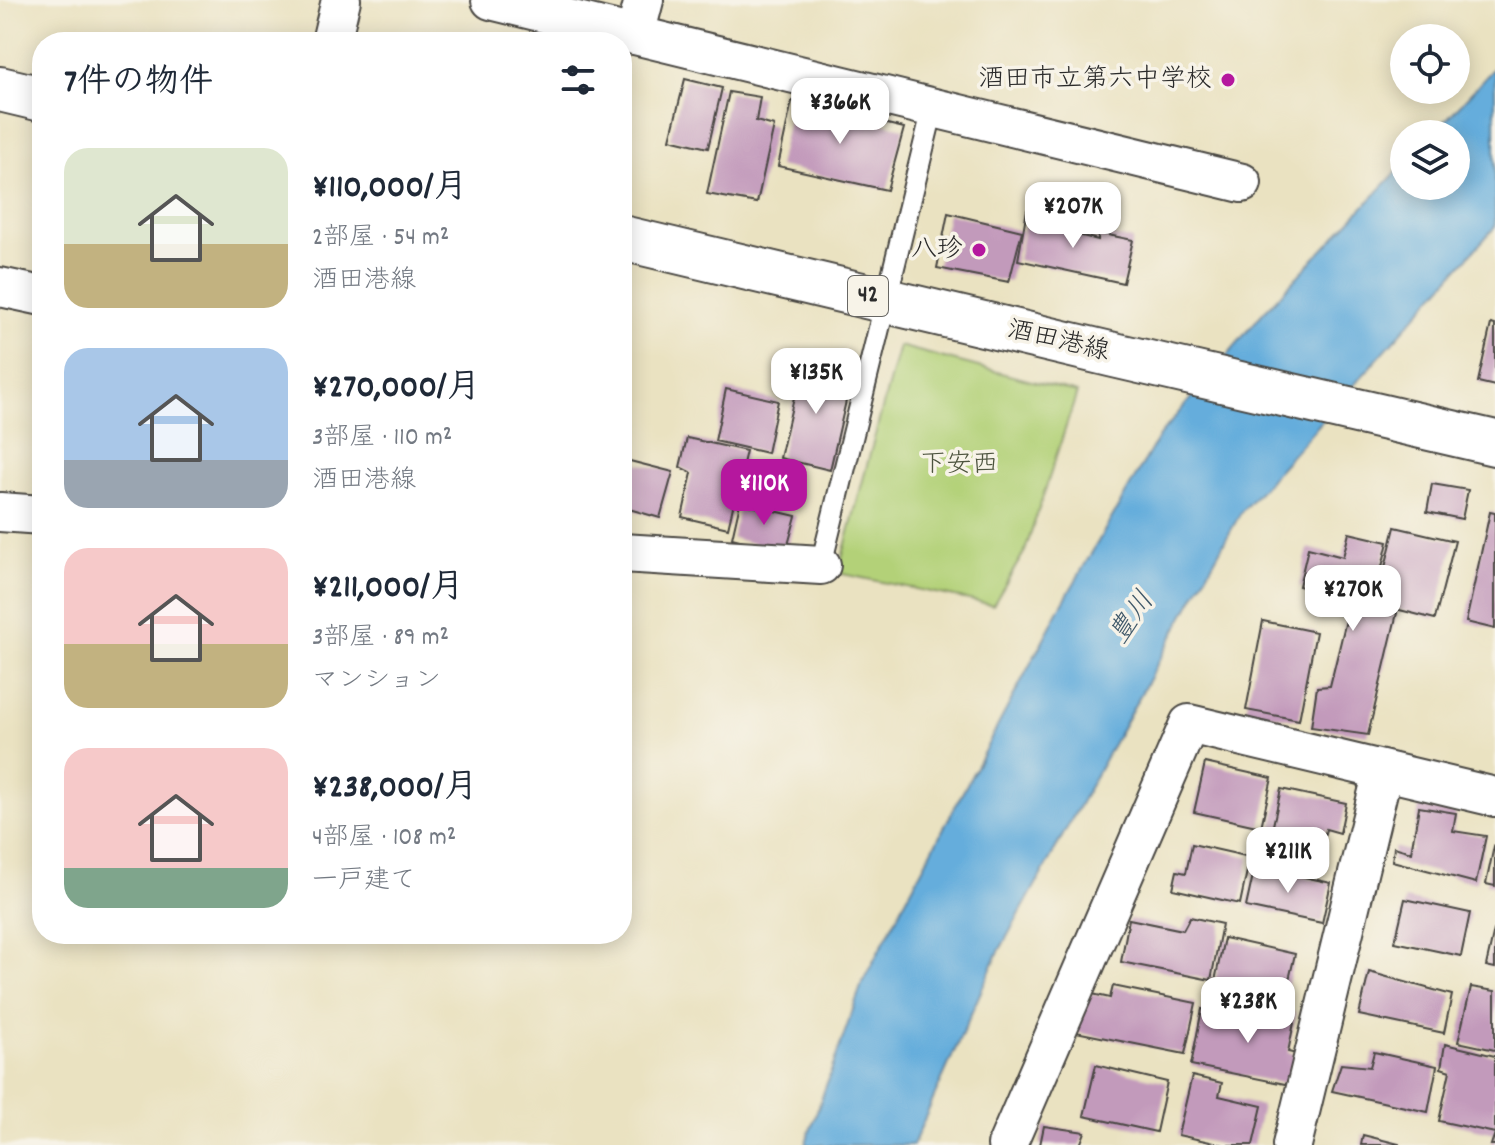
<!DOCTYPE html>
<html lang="ja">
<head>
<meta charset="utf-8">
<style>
	:root { --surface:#fff; --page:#f6f6f7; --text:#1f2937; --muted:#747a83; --accent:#b5179e }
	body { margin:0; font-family:Dekko,"Klee One",sans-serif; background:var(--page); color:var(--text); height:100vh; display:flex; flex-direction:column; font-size:30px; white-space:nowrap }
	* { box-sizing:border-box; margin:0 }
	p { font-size:26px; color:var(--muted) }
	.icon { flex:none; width:44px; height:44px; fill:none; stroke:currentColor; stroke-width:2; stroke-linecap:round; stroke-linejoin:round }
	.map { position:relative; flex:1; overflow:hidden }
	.drawer { position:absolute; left:32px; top:32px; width:600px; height:912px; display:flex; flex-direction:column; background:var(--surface); border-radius:32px; box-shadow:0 4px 20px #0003 }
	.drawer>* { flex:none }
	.buttons { position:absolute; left:1390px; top:24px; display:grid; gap:16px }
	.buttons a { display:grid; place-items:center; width:80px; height:80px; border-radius:50%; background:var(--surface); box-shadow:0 4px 20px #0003; font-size:40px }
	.price { position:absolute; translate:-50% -68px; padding:0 18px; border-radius:16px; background:#fff; color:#222; font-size:26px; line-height:52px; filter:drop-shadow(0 2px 4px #0008) }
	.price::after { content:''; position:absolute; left:50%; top:48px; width:24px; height:18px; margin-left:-12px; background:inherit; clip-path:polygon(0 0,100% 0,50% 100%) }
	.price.current { background:var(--accent); color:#fff }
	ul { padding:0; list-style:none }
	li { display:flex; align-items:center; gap:24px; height:200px; padding:0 32px }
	li span { display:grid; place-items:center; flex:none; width:224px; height:160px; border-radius:24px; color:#555 }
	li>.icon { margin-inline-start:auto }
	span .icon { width:96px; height:96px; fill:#fffc; stroke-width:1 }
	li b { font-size:34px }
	h2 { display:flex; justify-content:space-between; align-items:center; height:96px; padding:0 32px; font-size:34px }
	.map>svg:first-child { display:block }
	.green { fill:#b3d178; stroke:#6f7e52; stroke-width:2 }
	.water { fill:#65addc; stroke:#486c84; stroke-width:2 }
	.building { fill:#c29abb }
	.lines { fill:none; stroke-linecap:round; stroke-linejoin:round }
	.service-casing { stroke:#484642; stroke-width:24 }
	.minor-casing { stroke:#484642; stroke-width:42 }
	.primary-casing { stroke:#484642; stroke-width:48 }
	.service { stroke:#fff; stroke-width:20 }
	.minor { stroke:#fff; stroke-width:38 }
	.primary { stroke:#fff; stroke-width:44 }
	.poi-dot { fill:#b5179e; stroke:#f7f3e8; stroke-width:3 }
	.labels { text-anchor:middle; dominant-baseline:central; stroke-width:7; stroke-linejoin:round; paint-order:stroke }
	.shield { fill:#f7f3e8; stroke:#686764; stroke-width:2 }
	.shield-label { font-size:24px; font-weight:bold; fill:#2b2b2b }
	.poi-label { font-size:26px; fill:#2b2b2b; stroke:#f7f3e8; text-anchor:end }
	.street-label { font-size:26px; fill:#2b2b2b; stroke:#f7f3e8 }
	.park-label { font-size:26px; fill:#4d543e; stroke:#f7f3e8 }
	.water-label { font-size:28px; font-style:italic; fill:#3f5869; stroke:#f7f3e8 }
</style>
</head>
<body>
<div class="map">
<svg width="1495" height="1145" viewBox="0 0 1495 1145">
	<rect width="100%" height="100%" fill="#f7f3e8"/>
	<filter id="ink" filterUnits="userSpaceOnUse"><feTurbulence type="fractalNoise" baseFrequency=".0125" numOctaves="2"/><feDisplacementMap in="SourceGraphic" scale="16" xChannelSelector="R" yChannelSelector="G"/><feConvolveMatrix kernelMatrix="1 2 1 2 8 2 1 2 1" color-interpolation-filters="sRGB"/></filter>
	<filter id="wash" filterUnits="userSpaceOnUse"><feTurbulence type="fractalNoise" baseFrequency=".006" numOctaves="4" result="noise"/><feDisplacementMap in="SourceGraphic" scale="32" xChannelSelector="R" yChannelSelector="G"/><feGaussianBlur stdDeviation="1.8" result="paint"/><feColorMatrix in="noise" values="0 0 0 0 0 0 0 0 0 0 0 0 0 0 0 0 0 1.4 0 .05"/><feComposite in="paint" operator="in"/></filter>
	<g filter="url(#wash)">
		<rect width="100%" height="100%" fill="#eae2c1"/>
		<polygon class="green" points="899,346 1077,393 1025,551 993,605 838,573"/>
		<polygon class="water" points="1495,67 1495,227 1241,512 997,955 913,1145 805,1145 863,981 1061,606 1159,436 1261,315 1404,164 1404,186 1456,186 1456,134 1433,134"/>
		<g id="blocks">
			<g class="building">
				<polygon points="685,79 722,88 708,148 670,139"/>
				<polygon points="729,92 760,97 756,121 774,126 757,203 707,194"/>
				<polygon points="792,101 904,128 887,190 778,166"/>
				<polygon points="1027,210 1058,219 1058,230 1098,240 1098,233 1133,240 1123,283 1018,260"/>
				<polygon points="948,213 1022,231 1009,282 937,268"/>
				<polygon points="1491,324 1495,325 1495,386 1478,382"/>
				<polygon points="802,363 852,375 830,470 780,458"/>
				<polygon points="726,389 778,401 767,453 715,441"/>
				<polygon points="687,438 746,451 728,528 682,517 692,473 680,467"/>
				<polygon points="622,459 673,472 660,518 622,507"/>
				<polygon points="1432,484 1468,490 1462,519 1427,512"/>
				<polygon points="740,503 796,516 786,552 732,538"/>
				<polygon points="1490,512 1495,513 1495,629 1466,622"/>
				<polygon points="1395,527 1455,541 1435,619 1376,604"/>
				<polygon points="1349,533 1388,542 1373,604 1358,602 1397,613 1368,735 1311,727 1317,687 1330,686 1351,600 1299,586 1308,548 1343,557"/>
				<polygon points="1263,621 1316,632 1299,720 1246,710"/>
				<polygon points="1205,763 1272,778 1261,827 1194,812"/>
				<polygon points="1281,789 1346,803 1340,833 1326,829 1323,841 1272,830"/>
				<polygon points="1419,807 1456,813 1453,831 1486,836 1476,883 1392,861 1394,847 1411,852"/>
				<polygon points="1192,844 1250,857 1240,904 1173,889 1177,871 1186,873"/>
				<polygon points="1494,846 1495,847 1495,886 1486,884"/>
				<polygon points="1255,866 1331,883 1322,923 1246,907"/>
				<polygon points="1405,899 1470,913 1461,956 1395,942"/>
				<polygon points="1190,917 1222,924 1211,980 1121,962 1129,919 1183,930"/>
				<polygon points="1494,930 1495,930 1495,968 1486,966"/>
				<polygon points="1224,938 1295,954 1285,997 1215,981"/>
				<polygon points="1369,972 1452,995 1444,1033 1359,1015"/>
				<polygon points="1113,986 1196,1003 1185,1054 1071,1031 1079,991 1110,998"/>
				<polygon points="1471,987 1495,991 1495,1050 1458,1042"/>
				<polygon points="1255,1005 1296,1013 1288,1052 1301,1055 1295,1086 1191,1065 1202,1009 1252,1019"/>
				<polygon points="1445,1044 1495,1056 1495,1145 1491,1145 1495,1133 1439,1121 1450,1071 1441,1068"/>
				<polygon points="1374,1052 1437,1066 1428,1112 1332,1091 1341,1064 1370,1067"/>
				<polygon points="1096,1065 1167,1082 1156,1132 1084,1116"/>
				<polygon points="1192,1076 1222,1083 1219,1096 1262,1106 1253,1145 1224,1145 1178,1135"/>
				<polygon points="1044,1126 1085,1132 1080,1145 1040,1145"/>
				<polygon points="1363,1135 1399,1144 1399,1145 1361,1145"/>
			</g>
		</g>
	</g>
	<g filter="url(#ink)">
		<use href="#blocks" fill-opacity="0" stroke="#484642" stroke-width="2"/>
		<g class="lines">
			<g class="service-casing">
				<polyline id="service" points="821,565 933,108"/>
			</g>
			<g class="minor-casing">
				<g id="minor">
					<polyline points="491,0 1242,183"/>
					<polyline points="635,35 644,0"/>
					<polyline points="331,42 341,0"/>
					<polyline points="0,287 42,296"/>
					<polyline points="0,512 42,515"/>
					<polyline points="622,553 821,565"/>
					<polyline points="1007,1145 1189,724 1495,797"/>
					<polyline points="1292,1145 1383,771"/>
				</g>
			</g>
			<g class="primary-casing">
				<g id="primary">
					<polyline points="0,89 42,99"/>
					<polyline points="622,238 1114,355 1495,443"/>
				</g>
			</g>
			<use href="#service" class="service"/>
			<use href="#minor" class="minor"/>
			<use href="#primary" class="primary"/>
		</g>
	</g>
	<g class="poi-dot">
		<circle cx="1228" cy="80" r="8"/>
		<circle cx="979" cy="250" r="8"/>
	</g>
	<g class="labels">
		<rect class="shield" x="848" y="276" width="40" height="40" rx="6"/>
		<g class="shield-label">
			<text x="868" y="296">42</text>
		</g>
		<g class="poi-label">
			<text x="1212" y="80">酒田市立第六中学校</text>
			<text x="963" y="250">八珍</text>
		</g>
		<g class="street-label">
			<text transform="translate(1058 342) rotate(13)">酒田港線</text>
		</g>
		<g class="park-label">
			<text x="959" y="465">下安西</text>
		</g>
		<g class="water-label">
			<text transform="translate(1134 619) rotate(-55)">豊川</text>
		</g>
	</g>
</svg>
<div class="buttons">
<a><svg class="icon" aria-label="locate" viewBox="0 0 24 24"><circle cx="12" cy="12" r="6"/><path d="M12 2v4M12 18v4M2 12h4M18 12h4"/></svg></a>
<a><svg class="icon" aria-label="layers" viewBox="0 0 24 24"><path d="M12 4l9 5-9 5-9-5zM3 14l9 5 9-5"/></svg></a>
</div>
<b class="price" style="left:840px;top:146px">¥366K</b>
<b class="price" style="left:1073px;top:250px">¥207K</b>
<b class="price" style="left:816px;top:416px">¥135K</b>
<b class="price current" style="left:764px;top:527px">¥110K</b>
<b class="price" style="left:1353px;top:633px">¥270K</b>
<b class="price" style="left:1288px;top:895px">¥211K</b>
<b class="price" style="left:1248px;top:1045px">¥238K</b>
<section class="drawer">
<h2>7件の物件<svg class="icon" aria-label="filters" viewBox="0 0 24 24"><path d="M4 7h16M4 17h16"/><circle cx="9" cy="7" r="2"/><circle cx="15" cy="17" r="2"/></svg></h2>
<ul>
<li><span style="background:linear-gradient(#dfe7d0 60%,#c2b280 0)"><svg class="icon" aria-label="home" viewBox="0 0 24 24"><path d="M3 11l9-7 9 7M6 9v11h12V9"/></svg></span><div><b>¥110,000/月</b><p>2部屋 · 54 m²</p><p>酒田港線</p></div></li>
<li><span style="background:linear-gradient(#a9c7e8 70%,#9aa5b1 0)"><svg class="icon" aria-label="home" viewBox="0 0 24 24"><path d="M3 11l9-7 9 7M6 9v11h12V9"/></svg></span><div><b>¥270,000/月</b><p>3部屋 · 110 m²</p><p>酒田港線</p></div></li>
<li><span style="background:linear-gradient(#f6c9c9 60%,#c2b280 0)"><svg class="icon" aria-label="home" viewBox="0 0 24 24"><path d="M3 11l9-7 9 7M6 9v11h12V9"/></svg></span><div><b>¥211,000/月</b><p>3部屋 · 89 m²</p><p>マンション</p></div></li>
<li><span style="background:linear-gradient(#f6c9c9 75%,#7fa58c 0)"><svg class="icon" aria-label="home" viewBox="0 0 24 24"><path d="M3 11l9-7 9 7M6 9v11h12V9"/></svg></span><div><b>¥238,000/月</b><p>4部屋 · 108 m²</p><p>一戸建て</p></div></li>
</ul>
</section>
</div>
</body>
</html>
